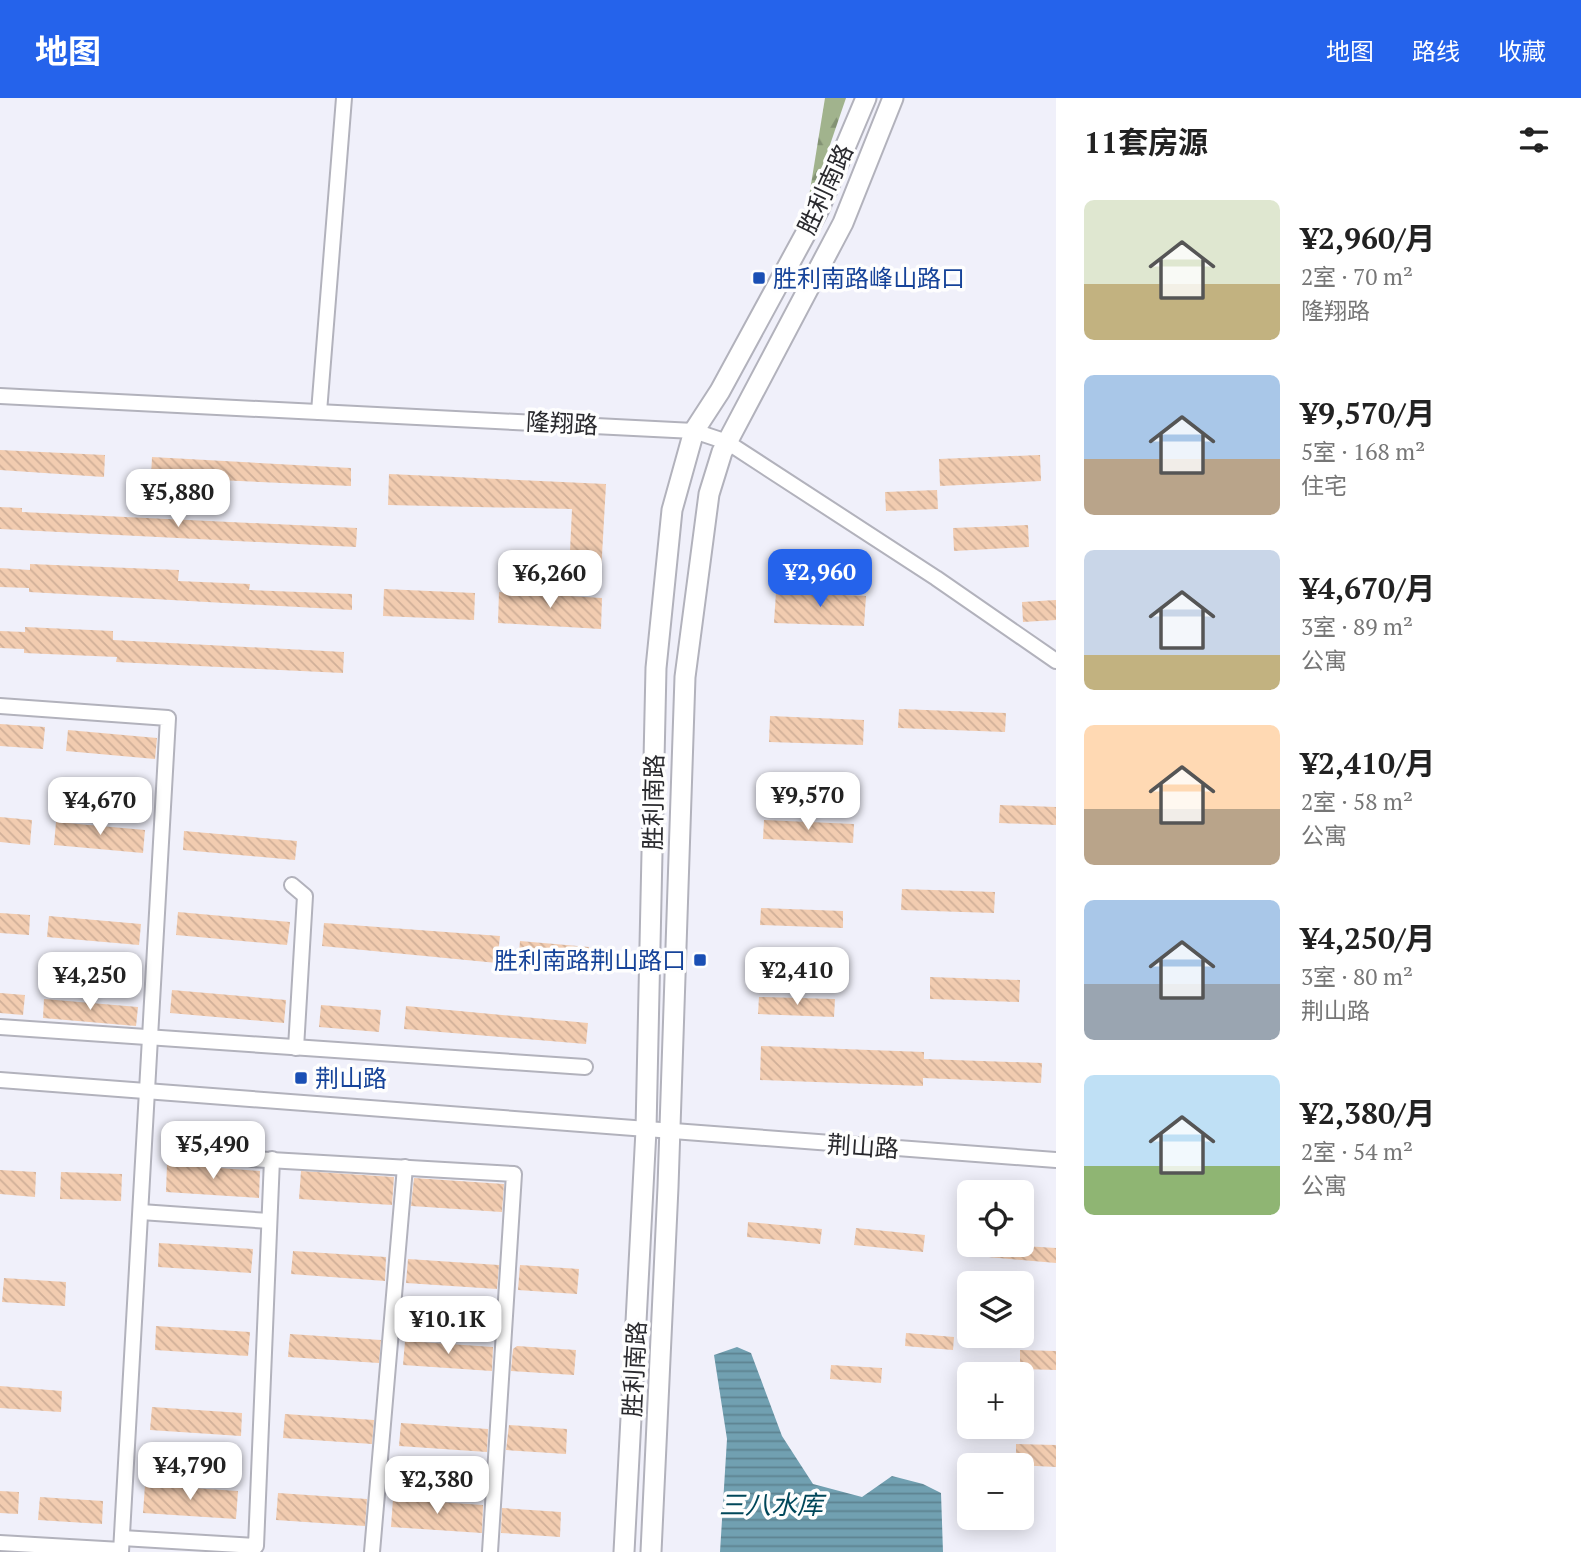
<!DOCTYPE html>
<html lang="zh">
<head>
<meta charset="utf-8">
<style>
	:root { --surface:#fff; --page:#f2f2f2; --text:#222; --muted:#767676; --accent:#2563eb }
	body { margin:0; font-family:"PT Serif","Noto Sans SC",serif; background:var(--page); color:var(--text); height:100vh; display:flex; flex-direction:column; font-size:26px; white-space:nowrap }
	* { box-sizing:border-box; margin:0 }
	p { font-size:23px; color:var(--muted) }
	.icon { flex:none; width:38px; height:38px; fill:none; stroke:currentColor; stroke-width:2; stroke-linecap:round; stroke-linejoin:round }
	.map { position:relative; flex:1; overflow:hidden }
	.side { display:flex; flex-direction:column; background:var(--surface); width:525px }
	.side>* { flex:none }
	.buttons { position:absolute; left:957px; top:1082px; display:grid; gap:14px }
	.buttons a { display:grid; place-items:center; width:77px; height:77px; border-radius:10px; background:var(--surface); box-shadow:0 4px 18px #0003; font-size:35px }
	.price { position:absolute; translate:-50% -60px; padding:0 16px; border-radius:14px; background:#fff; color:#222; font-size:23px; line-height:46px; filter:drop-shadow(0 2px 4px #0008) }
	.price::after { content:''; position:absolute; left:50%; top:42px; width:21px; height:16px; margin-left:-10px; background:inherit; clip-path:polygon(0 0,100% 0,50% 100%) }
	.price.active { background:var(--accent); color:#fff }
	ul { padding:0; list-style:none }
	li { display:flex; align-items:center; gap:21px; height:175px; padding:0 28px }
	li span { display:grid; place-items:center; flex:none; width:196px; height:140px; border-radius:10px; color:#555 }
	li>.icon { margin-inline-start:auto }
	span .icon { width:84px; height:84px; fill:#fffc; stroke-width:1 }
	li b { font-size:30px }
	h2 { display:flex; justify-content:space-between; align-items:center; height:84px; padding:0 28px; font-size:30px }
	header { display:flex; align-items:center; gap:42px; box-sizing:border-box; height:98px; padding:0 35px; background:var(--accent); color:#fff }
	header strong { font-size:33px }
	nav { display:flex; gap:38px; margin-inline-start:auto; font-size:24px }
	main { display:flex; flex:1; min-height:0 }
	.map>svg:first-child { display:block }
	.forest { fill:url(#forest-firs) }
	.water { fill:url(#water-rules) }
	.building { fill:url(#building-back-hatch) }
	.lines { fill:none; stroke-linecap:round; stroke-linejoin:round }
	.minor-casing { stroke:#b2b2bc; stroke-width:18 }
	.major-casing { stroke:#b2b2bc; stroke-width:23 }
	.minor { stroke:#fff; stroke-width:14 }
	.major { stroke:#fff; stroke-width:19 }
	.transit-dot { fill:#1a4fb4; stroke:#fefefe; stroke-width:2.5 }
	.labels { text-anchor:middle; dominant-baseline:central; stroke-width:7; stroke-linejoin:round; paint-order:stroke }
	.street-label { font-size:24px; fill:#2a2a2e; stroke:#fefefe }
	.transit-label { font-size:24px; fill:#164399; stroke:#fefefe; text-anchor:start }
	.water-label { font-size:26px; font-style:italic; fill:#00475a; stroke:#fefefe }
</style>
</head>
<body>
<header>
<strong>地图</strong>
<nav><a>地图</a><a>路线</a><a>收藏</a></nav>
</header>
<main>
<div class="map">
<svg width="1056" height="1454" viewBox="0 0 1056 1454">
	<defs>
		<pattern id="forest-firs" width="22" height="20" patternUnits="userSpaceOnUse" patternTransform="scale(1.75)"><rect width="22" height="20" fill="#a1b38d"/><path d="M5 1l3.5 6h-7zM16 11l3.5 6h-7z" fill="#839274"/></pattern>
		<pattern id="water-rules" width="6" height="5" patternUnits="userSpaceOnUse" patternTransform="scale(1.75)"><rect width="6" height="5" fill="#71a0b1"/><path d="M0 2.5h6" fill="none" stroke="#5d8390"/></pattern>
		<pattern id="building-back-hatch" width="6" height="6" patternUnits="userSpaceOnUse" patternTransform="scale(1.75)"><rect width="6" height="6" fill="#f2ccb0"/><path d="M-1 5l2 2M0 0l6 6M5-1l2 2" fill="none" stroke="#d0af98"/></pattern>
	</defs>
	<rect width="100%" height="100%" fill="#f0f0fa"/>
	<polygon class="forest" points="825,0 846,0 806,117"/>
	<polygon class="water" points="737,1249 751,1255 782,1338 813,1386 862,1399 892,1378 923,1386 941,1395 943,1454 720,1454 727,1341 714,1257"/>
	<g class="building">
		<polygon points="0,352 105,357 104,379 0,372"/>
		<polygon points="1040,357 1041,383 940,388 939,361"/>
		<polygon points="152,359 351,370 351,388 151,379"/>
		<polygon points="389,376 606,386 601,475 569,474 572,411 388,407"/>
		<polygon points="937,392 938,411 886,413 885,394"/>
		<polygon points="0,409 22,410 22,414 357,430 356,449 0,431"/>
		<polygon points="1028,427 1029,449 954,453 953,430"/>
		<polygon points="30,466 179,472 178,483 250,486 249,492 352,496 352,512 29,494 29,490 0,489 0,470 30,472"/>
		<polygon points="384,491 475,495 474,522 383,518"/>
		<polygon points="499,494 602,500 601,531 498,525"/>
		<polygon points="776,494 866,498 864,528 774,525"/>
		<polygon points="1056,502 1056,522 1023,524 1022,504"/>
		<polygon points="25,529 113,533 113,542 344,554 343,575 116,564 117,559 24,555 24,551 0,550 0,533 25,534"/>
		<polygon points="899,611 1006,615 1005,634 898,630"/>
		<polygon points="770,618 864,622 863,647 769,644"/>
		<polygon points="0,626 45,629 43,651 0,648"/>
		<polygon points="68,632 157,640 155,661 66,653"/>
		<polygon points="1000,707 1056,709 1056,727 999,725"/>
		<polygon points="0,719 32,722 30,747 0,744"/>
		<polygon points="764,722 854,726 853,745 763,741"/>
		<polygon points="56,724 145,732 143,755 54,747"/>
		<polygon points="184,733 297,743 295,762 183,752"/>
		<polygon points="902,791 995,794 994,815 901,812"/>
		<polygon points="761,810 843,813 843,830 760,827"/>
		<polygon points="178,814 290,824 287,847 176,837"/>
		<polygon points="0,815 30,817 29,837 0,835"/>
		<polygon points="49,818 141,826 139,847 47,839"/>
		<polygon points="324,825 500,838 497,865 322,848"/>
		<polygon points="520,843 589,849 587,872 518,866"/>
		<polygon points="930,879 1020,882 1019,904 930,901"/>
		<polygon points="172,892 286,902 284,925 170,915"/>
		<polygon points="0,895 25,897 23,917 0,915"/>
		<polygon points="759,899 835,901 834,919 758,916"/>
		<polygon points="44,901 138,909 136,928 43,920"/>
		<polygon points="321,907 381,912 379,934 319,929"/>
		<polygon points="406,908 588,925 586,946 404,931"/>
		<polygon points="761,948 924,954 924,961 1042,965 1041,985 923,980 923,988 760,982"/>
		<polygon points="167,1066 260,1073 259,1100 166,1094"/>
		<polygon points="0,1072 36,1074 35,1099 0,1096"/>
		<polygon points="301,1073 394,1079 392,1107 299,1101"/>
		<polygon points="61,1074 122,1076 121,1103 60,1101"/>
		<polygon points="414,1080 504,1086 502,1114 411,1108"/>
		<polygon points="748,1124 822,1131 820,1146 747,1139"/>
		<polygon points="856,1130 925,1137 923,1154 854,1147"/>
		<polygon points="159,1145 253,1151 251,1175 158,1169"/>
		<polygon points="989,1146 1056,1150 1056,1165 988,1159"/>
		<polygon points="293,1153 386,1159 385,1183 291,1176"/>
		<polygon points="408,1161 499,1167 497,1191 406,1185"/>
		<polygon points="520,1167 579,1171 577,1196 518,1192"/>
		<polygon points="4,1180 66,1184 65,1208 2,1204"/>
		<polygon points="156,1228 250,1234 248,1258 155,1252"/>
		<polygon points="906,1235 954,1239 953,1252 905,1248"/>
		<polygon points="290,1236 381,1242 379,1265 288,1259"/>
		<polygon points="405,1243 493,1249 492,1273 403,1267"/>
		<polygon points="517,1248 576,1252 574,1277 511,1273 513,1251"/>
		<polygon points="1020,1252 1056,1253 1056,1272 1020,1271"/>
		<polygon points="831,1267 882,1270 881,1285 830,1281"/>
		<polygon points="0,1288 62,1293 61,1314 0,1310"/>
		<polygon points="152,1309 242,1315 241,1338 150,1332"/>
		<polygon points="285,1316 374,1322 372,1346 283,1340"/>
		<polygon points="401,1325 488,1331 487,1354 399,1348"/>
		<polygon points="509,1327 567,1331 566,1356 506,1352"/>
		<polygon points="1016,1346 1056,1347 1056,1369 1016,1367"/>
		<polygon points="145,1387 238,1393 236,1421 143,1415"/>
		<polygon points="0,1393 19,1394 18,1416 0,1415"/>
		<polygon points="278,1395 367,1401 365,1428 276,1422"/>
		<polygon points="40,1399 103,1403 102,1426 38,1422"/>
		<polygon points="393,1401 483,1407 482,1435 391,1429"/>
		<polygon points="502,1410 561,1414 560,1439 501,1435"/>
	</g>
	<g class="lines">
		<g class="minor-casing">
			<g id="minor">
				<polyline points="0,298 694,333 727,344 936,480 1056,563"/>
				<polyline points="319,314 344,0"/>
				<polyline points="0,608 168,620 121,1454"/>
				<polyline points="292,787 305,798 296,950"/>
				<polyline points="0,929 585,969"/>
				<polyline points="0,982 1056,1062"/>
				<polyline points="252,1061 514,1076 490,1454"/>
				<polyline points="141,1114 269,1123"/>
				<polyline points="122,1440 256,1448 272,1061"/>
				<polyline points="0,1445 121,1452"/>
				<polyline points="372,1454 405,1069"/>
			</g>
		</g>
		<g class="major-casing">
			<g id="major">
				<polyline points="624,1454 646,1032 656,570 672,412 694,333 720,293 819,111 866,0"/>
				<polyline points="651,1454 668,1089 685,579 709,396 722,354 843,125 893,0"/>
			</g>
		</g>
		<use href="#minor" class="minor"/>
		<use href="#major" class="major"/>
	</g>
	<g class="transit-dot">
		<rect x="752" y="173" width="14" height="14" rx="3.5"/>
		<rect x="693" y="855" width="14" height="14" rx="3.5"/>
		<rect x="294" y="973" width="14" height="14" rx="3.5"/>
	</g>
	<g class="labels">
		<g class="street-label">
			<text transform="translate(825 91) rotate(-65)">胜利南路</text>
			<text transform="translate(562 325) rotate(3)">隆翔路</text>
			<text transform="translate(653 704) rotate(-89)">胜利南路</text>
			<text transform="translate(863 1048) rotate(4)">荆山路</text>
			<text transform="translate(634 1271) rotate(-87)">胜利南路</text>
		</g>
		<g class="transit-label">
			<text x="773" y="180">胜利南路峰山路口</text>
			<text x="686" y="862" text-anchor="end">胜利南路荆山路口</text>
			<text x="315" y="980">荆山路</text>
		</g>
		<g class="water-label">
			<text x="771" y="1406">三八水库</text>
		</g>
	</g>
</svg>
<div class="buttons">
<a><svg class="icon" aria-label="locate" viewBox="0 0 24 24"><circle cx="12" cy="12" r="6"/><path d="M12 2v4M12 18v4M2 12h4M18 12h4"/></svg></a>
<a><svg class="icon" aria-label="layers" viewBox="0 0 24 24"><path d="M12 4l9 5-9 5-9-5zM3 14l9 5 9-5"/></svg></a>
<a>+</a>
<a>−</a>
</div>
<b class="price" style="left:178px;top:431px">¥5,880</b>
<b class="price active" style="left:820px;top:511px">¥2,960</b>
<b class="price" style="left:550px;top:512px">¥6,260</b>
<b class="price" style="left:808px;top:734px">¥9,570</b>
<b class="price" style="left:100px;top:739px">¥4,670</b>
<b class="price" style="left:797px;top:909px">¥2,410</b>
<b class="price" style="left:90px;top:914px">¥4,250</b>
<b class="price" style="left:213px;top:1083px">¥5,490</b>
<b class="price" style="left:448px;top:1258px">¥10.1K</b>
<b class="price" style="left:190px;top:1404px">¥4,790</b>
<b class="price" style="left:437px;top:1418px">¥2,380</b>
</div>
<section class="side">
<h2>11套房源<svg class="icon" aria-label="filters" viewBox="0 0 24 24"><path d="M4 7h16M4 17h16"/><circle cx="9" cy="7" r="2"/><circle cx="15" cy="17" r="2"/></svg></h2>
<ul>
<li><span style="background:linear-gradient(#dfe7d0 60%,#c2b280 0)"><svg class="icon" aria-label="home" viewBox="0 0 24 24"><path d="M3 11l9-7 9 7M6 9v11h12V9"/></svg></span><div><b>¥2,960/月</b><p>2室 · 70 m²</p><p>隆翔路</p></div></li>
<li><span style="background:linear-gradient(#a9c7e8 60%,#b9a48a 0)"><svg class="icon" aria-label="home" viewBox="0 0 24 24"><path d="M3 11l9-7 9 7M6 9v11h12V9"/></svg></span><div><b>¥9,570/月</b><p>5室 · 168 m²</p><p>住宅</p></div></li>
<li><span style="background:linear-gradient(#c9d6e8 75%,#c2b280 0)"><svg class="icon" aria-label="home" viewBox="0 0 24 24"><path d="M3 11l9-7 9 7M6 9v11h12V9"/></svg></span><div><b>¥4,670/月</b><p>3室 · 89 m²</p><p>公寓</p></div></li>
<li><span style="background:linear-gradient(#ffd9b3 60%,#b9a48a 0)"><svg class="icon" aria-label="home" viewBox="0 0 24 24"><path d="M3 11l9-7 9 7M6 9v11h12V9"/></svg></span><div><b>¥2,410/月</b><p>2室 · 58 m²</p><p>公寓</p></div></li>
<li><span style="background:linear-gradient(#a9c7e8 60%,#9aa5b1 0)"><svg class="icon" aria-label="home" viewBox="0 0 24 24"><path d="M3 11l9-7 9 7M6 9v11h12V9"/></svg></span><div><b>¥4,250/月</b><p>3室 · 80 m²</p><p>荆山路</p></div></li>
<li><span style="background:linear-gradient(#bfe0f5 65%,#8fb573 0)"><svg class="icon" aria-label="home" viewBox="0 0 24 24"><path d="M3 11l9-7 9 7M6 9v11h12V9"/></svg></span><div><b>¥2,380/月</b><p>2室 · 54 m²</p><p>公寓</p></div></li>
</ul>
</section>
</main>
</body>
</html>
